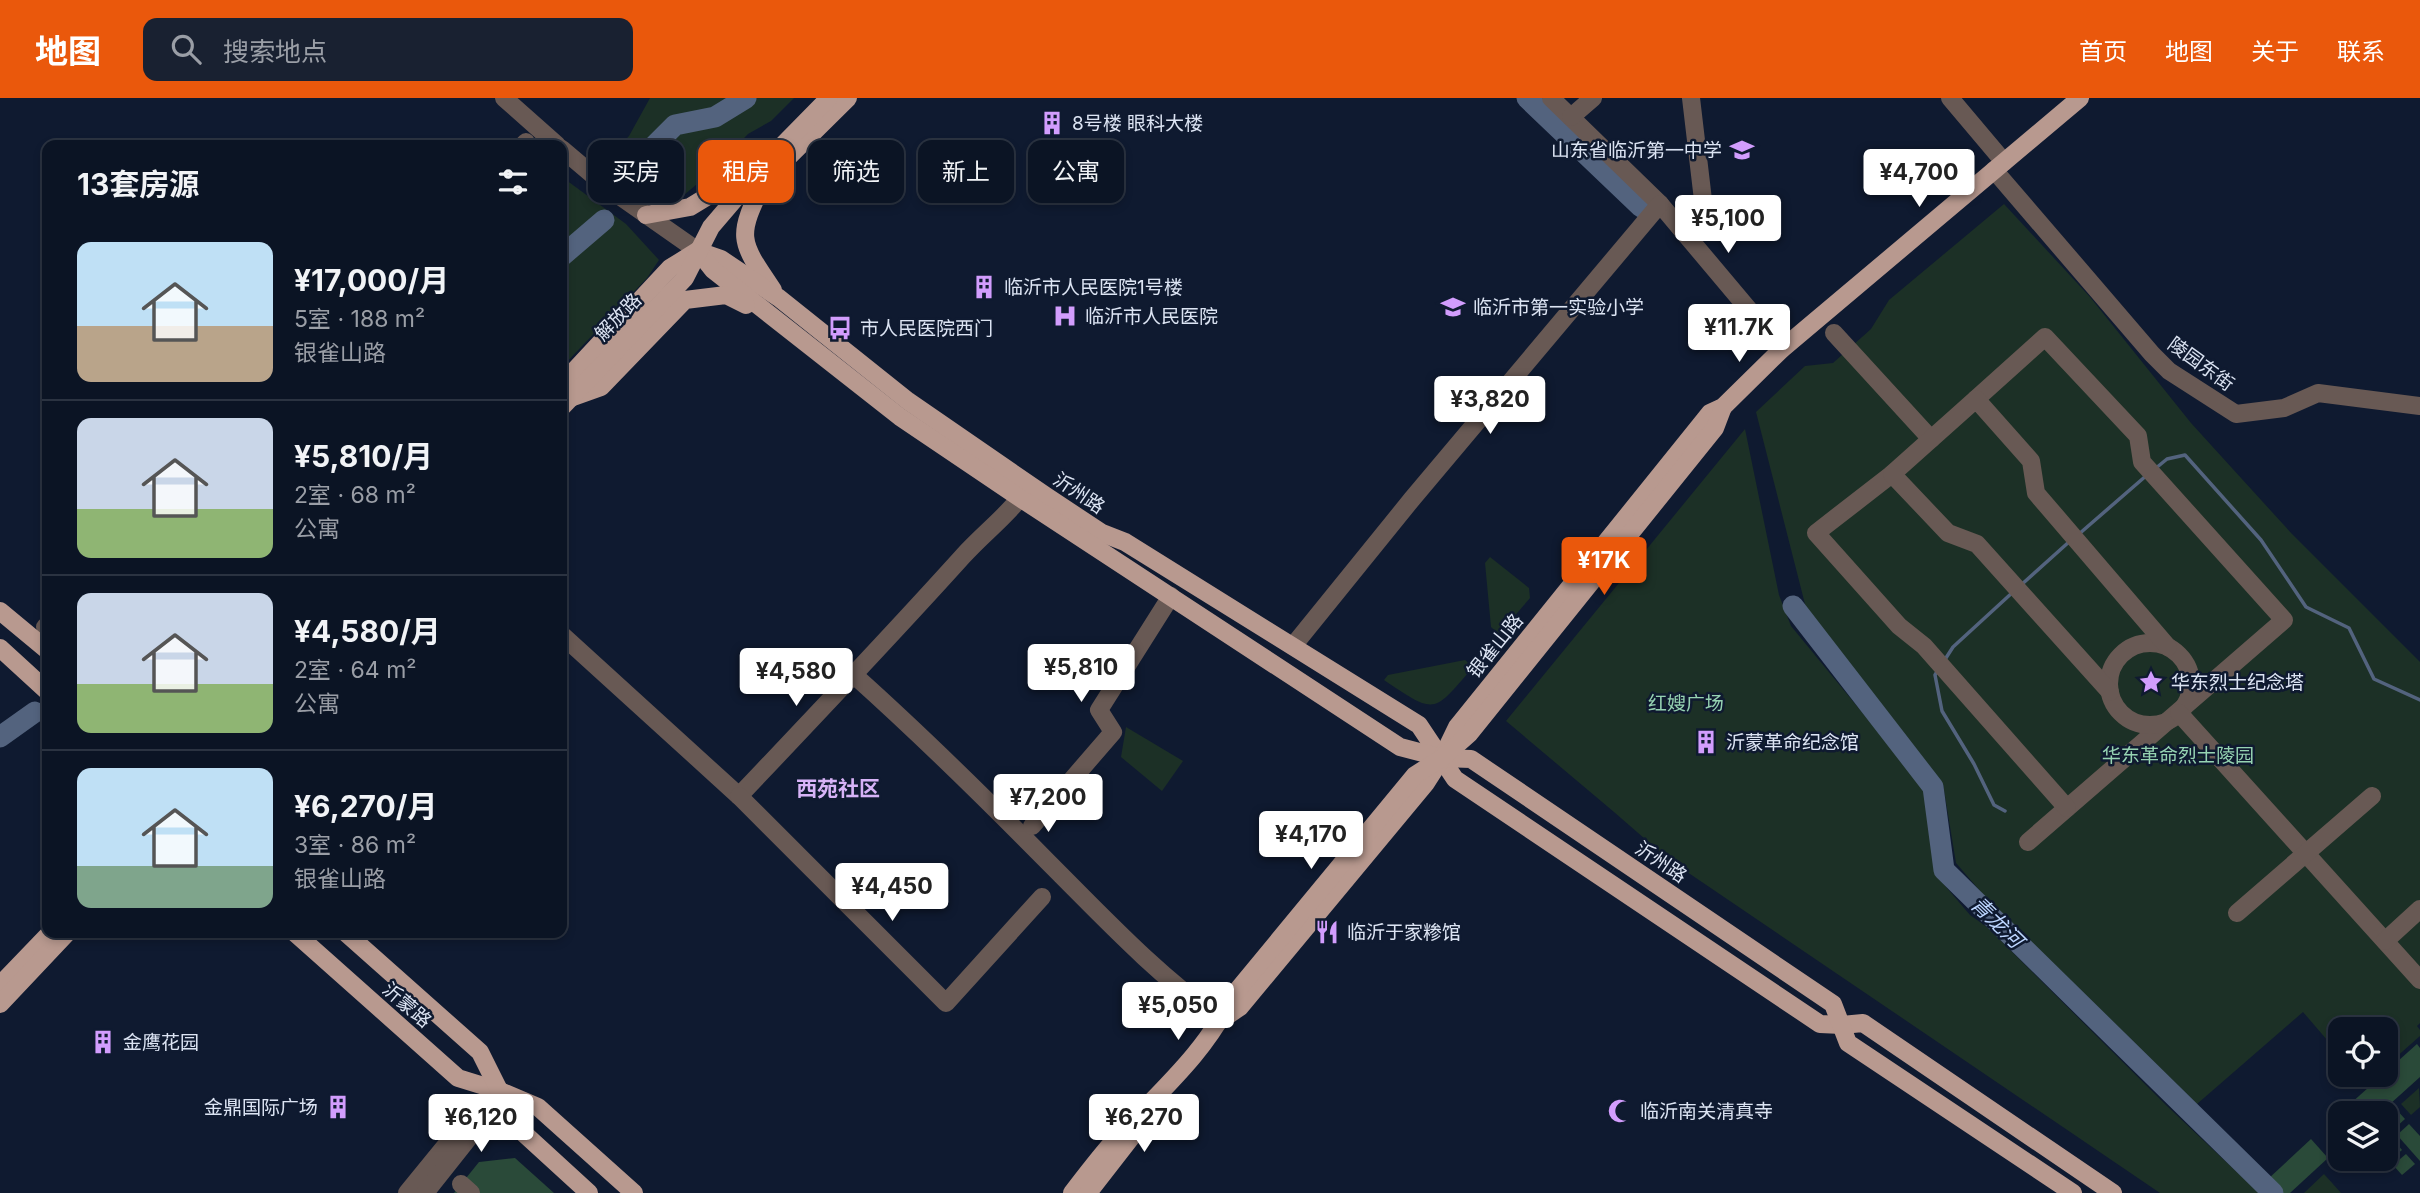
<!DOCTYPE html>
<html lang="zh">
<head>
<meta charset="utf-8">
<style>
	:root { --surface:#0b1424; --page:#192131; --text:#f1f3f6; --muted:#9a9ea6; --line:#2b3341; --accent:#ea580c }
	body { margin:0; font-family:Inter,"Noto Sans SC",sans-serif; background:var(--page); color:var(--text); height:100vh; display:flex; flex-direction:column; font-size:26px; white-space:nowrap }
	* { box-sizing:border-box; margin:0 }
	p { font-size:23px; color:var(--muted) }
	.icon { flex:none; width:38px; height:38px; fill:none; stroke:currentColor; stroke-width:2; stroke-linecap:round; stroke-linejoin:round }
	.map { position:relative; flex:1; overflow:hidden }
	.panel { position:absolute; left:42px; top:42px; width:525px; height:798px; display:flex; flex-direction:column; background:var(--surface); border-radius:14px; box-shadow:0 4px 10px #0003,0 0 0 2px var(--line) }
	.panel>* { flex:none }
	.hud { position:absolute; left:588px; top:42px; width:665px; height:63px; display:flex; gap:14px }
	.tools { position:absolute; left:2328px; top:919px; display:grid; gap:14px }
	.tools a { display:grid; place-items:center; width:70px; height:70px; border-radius:14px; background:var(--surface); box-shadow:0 4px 10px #0003,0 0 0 2px var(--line); font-size:35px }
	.price { position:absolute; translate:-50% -60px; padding:0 16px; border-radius:7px; background:#fff; color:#222; font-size:23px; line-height:46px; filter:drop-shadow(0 2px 4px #0008) }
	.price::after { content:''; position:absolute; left:50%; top:42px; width:21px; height:16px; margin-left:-10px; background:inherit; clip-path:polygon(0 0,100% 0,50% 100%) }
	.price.on { background:var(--accent); color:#fff }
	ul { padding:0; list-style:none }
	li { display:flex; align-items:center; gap:21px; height:175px; padding:0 35px }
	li+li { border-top:2px solid var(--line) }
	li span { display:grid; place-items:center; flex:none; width:196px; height:140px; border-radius:14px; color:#555 }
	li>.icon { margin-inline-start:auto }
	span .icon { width:84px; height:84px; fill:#fffc; stroke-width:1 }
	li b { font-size:30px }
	h2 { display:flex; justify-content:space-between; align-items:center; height:84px; padding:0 35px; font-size:30px }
	.chip { padding:0 24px; border-radius:14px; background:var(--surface); box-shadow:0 4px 10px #0003,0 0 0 2px var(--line); font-size:24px; line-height:63px }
	.chip.on { background:var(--accent); color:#fff }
	header { display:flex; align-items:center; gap:42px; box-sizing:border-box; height:98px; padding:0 35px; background:var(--accent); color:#fff }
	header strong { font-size:33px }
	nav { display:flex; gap:38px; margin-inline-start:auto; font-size:24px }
	.search { width:490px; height:63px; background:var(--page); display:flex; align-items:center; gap:18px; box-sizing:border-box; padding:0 24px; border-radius:14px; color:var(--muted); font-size:26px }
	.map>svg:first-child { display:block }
	.green { fill:#1c3026 }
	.forest { fill:#2a4a39 }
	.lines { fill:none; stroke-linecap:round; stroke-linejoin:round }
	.stream { stroke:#53637e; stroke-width:3.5 }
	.river { stroke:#53637e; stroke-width:21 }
	.minor { stroke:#685954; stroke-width:18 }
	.major { stroke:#b8998f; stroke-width:18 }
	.labels { text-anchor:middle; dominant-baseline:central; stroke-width:5; stroke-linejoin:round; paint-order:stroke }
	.poi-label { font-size:19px; fill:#dce4f3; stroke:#0f1a30; text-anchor:start }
	.street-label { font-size:19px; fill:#dce4f3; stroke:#0f1a30 }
	.park-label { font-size:19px; fill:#96d3b2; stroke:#0f1a30 }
	.neighbourhood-label { font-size:21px; font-weight:bold; fill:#d7b3f7; stroke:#0f1a30 }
	.water-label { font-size:21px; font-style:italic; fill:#bdd6ff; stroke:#0f1a30 }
</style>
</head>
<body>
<header>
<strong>地图</strong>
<div class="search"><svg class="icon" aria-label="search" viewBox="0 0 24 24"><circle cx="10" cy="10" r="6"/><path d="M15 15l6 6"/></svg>搜索地点</div>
<nav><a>首页</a><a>地图</a><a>关于</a><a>联系</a></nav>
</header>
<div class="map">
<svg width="2420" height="1095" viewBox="0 0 2420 1095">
	<rect width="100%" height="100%" fill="#0f1a30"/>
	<g class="green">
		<polygon points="650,0 794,0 771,23 748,36 709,76 684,97 660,106 615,79 601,67 629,38"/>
		<polygon points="562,79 626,126 659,162 647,180 562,269"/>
		<polygon points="2004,106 2090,199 2191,325 2292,436 2420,564 2420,925 2417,928 2420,932 2420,938 2385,969 2385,931 2340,931 2340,957 2303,914 2197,1006 1987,801 1956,765 1943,686 1806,510 1756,314 1805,268 1833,265 1871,231 1889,202"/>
		<polygon points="1745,331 1779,497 1791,528 1926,692 1935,776 1970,817 1987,829 2167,1008 2259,1095 2160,1095 1668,761 1614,714 1506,623"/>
		<polygon points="1490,459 1529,490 1530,500 1499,536 1491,529 1485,465"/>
		<path d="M1465,562l8,7c-40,47 -37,48 -89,13l4,-5z"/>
		<polygon points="1126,629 1183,663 1162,693 1121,659"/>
		<polygon points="2419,990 2420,1009 2411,1017 2401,1006"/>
		<polygon points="2324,1076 2341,1095 2304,1095"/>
	</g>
	<g class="forest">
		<polygon points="2417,946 2420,950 2420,979 2380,1015 2340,1015"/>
		<polygon points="2396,1011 2405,1021 2385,1039 2385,1021"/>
		<polygon points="2409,1026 2420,1038 2420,1063 2397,1037"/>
		<polygon points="2311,1041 2328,1060 2290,1095 2281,1095 2268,1081"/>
		<polygon points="2393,1041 2402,1052 2389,1063 2385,1059 2385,1048"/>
		<polygon points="2406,1056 2415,1066 2402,1077 2393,1067"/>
		<polygon points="515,1060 554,1095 454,1095 479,1064"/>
	</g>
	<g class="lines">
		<g class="stream">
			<polyline points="2156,370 2167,361 2185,357 2261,442 2306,509 2349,530 2374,581 2420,602"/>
			<polyline points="2079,436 2147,377"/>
			<polyline points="2021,487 2070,443"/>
			<polyline points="1944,563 1953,549 2013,494"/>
			<polyline points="1938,572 1935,577 1942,613 1974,666 1994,707 2005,713"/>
		</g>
		<g class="river">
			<polyline points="1527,0 1641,109"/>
			<polyline points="633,79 651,51 675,27 715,19 746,0"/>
			<polyline points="562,158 604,122"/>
			<polyline points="1793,508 1933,689 1944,772 2273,1095"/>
			<polyline points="0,639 35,614"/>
		</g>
		<g class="minor">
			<polyline points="504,0 557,47"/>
			<polyline points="1551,0 1660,106 1782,251"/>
			<polyline points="1950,0 2004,64"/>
			<polyline points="1571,19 1593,0"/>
			<polyline points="523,47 526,44"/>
			<polyline points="562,51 608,90 698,153"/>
			<polyline points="1994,72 2152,256 2169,273 2236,316 2284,310 2318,295 2420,308"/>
			<polyline points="1678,127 1703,102 1691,0"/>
			<polyline points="1834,235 1931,341"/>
			<polyline points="1976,301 2045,239 2138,338 2142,364 2284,522 2028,744"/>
			<polyline points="1892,376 1816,435 1899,528 1924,548 2067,710"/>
			<polyline points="45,529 47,527"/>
			<path d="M562,537l177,161c76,-80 151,-159 224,-240 19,-21 40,-37 57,-58"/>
			<circle cx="2150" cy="586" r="41"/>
			<polyline points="1293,548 1412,401 1660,106"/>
			<path d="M854,577c67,60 131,123 195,188 55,55 108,112 172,157"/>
			<polyline points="2110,594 1977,446 1948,435 1892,376 1976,301 2031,363 2036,395 2168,549"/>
			<polyline points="2179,615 2420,882"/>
			<polyline points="739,698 946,905 1042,799"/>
			<polyline points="1032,728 1113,634 1099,612 1171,498"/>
			<polyline points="2237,815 2372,698"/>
			<polyline points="2385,843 2420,811"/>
			<polyline points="461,1086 471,1095"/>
			<polyline points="407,1095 469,1019 500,993"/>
			<polyline points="425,1095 479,1027 492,1006"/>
		</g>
		<g class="major">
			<path d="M764,83c-27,56 -26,58 9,109"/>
			<polyline points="761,86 848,0"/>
			<polyline points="646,117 690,109 754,70"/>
			<polyline points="698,153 721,161 779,200 908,303 1046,398 1102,435 1125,444 1419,627 1455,681 1820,926 1842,927 1863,925 2113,1095"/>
			<polyline points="698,153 713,172 900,319 1020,400 1400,649 1442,660 1471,661 1833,906 1848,945 2073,1095"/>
			<polyline points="562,286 670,170 699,152"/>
			<polyline points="573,299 601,289 685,202 726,197 746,207"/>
			<polyline points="562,309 685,180 711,129 769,61 829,0"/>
			<polyline points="0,513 47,552"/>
			<polyline points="0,550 47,593"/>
			<polyline points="295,835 458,980 500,993 538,1009 634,1095"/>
			<polyline points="346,835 480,954 518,1030 589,1095"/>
			<polyline points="0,887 50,835"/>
			<polyline points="0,906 67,835"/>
			<polyline points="1221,922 1240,909 1426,685 1442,660 1457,629 1710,315 1723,309 1782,251 2080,0"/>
			<path d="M1072,1095c13,-17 26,-34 40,-50 41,-46 93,-88 119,-145l184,-223 27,-17 27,-24 246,-306 8,-21"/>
			<polyline points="1088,1095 1137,1032"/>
		</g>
	</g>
	<defs>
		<g id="building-bare" transform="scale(1.89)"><path d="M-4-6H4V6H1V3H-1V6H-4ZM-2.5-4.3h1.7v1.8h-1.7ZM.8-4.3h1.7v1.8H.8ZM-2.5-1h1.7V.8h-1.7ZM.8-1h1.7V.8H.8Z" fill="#d29dfd" stroke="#0f1a30" stroke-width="2.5" paint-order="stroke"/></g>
		<g id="school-bare" transform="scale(1.89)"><path d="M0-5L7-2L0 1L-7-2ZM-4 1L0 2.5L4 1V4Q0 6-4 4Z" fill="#d29dfd" stroke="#0f1a30" stroke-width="2.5" paint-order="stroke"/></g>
		<g id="hospital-bare" transform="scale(1.89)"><path d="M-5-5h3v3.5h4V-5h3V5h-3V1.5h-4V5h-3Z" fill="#d29dfd" stroke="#0f1a30" stroke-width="2.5" paint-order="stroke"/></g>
		<g id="bus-bare" transform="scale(1.89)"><path d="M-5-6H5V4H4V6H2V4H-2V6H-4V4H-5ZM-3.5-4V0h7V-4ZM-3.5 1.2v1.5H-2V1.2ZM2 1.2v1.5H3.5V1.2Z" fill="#d29dfd" stroke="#0f1a30" stroke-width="2.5" paint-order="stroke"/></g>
		<g id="sight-bare" transform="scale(1.89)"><path d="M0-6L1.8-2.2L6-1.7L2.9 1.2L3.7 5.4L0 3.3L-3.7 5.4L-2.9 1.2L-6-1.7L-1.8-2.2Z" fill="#d29dfd" stroke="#0f1a30" stroke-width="2.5" paint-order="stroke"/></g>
		<g id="restaurant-bare" transform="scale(1.89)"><path d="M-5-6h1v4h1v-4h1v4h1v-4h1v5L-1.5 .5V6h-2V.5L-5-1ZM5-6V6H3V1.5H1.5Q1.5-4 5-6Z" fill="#d29dfd" stroke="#0f1a30" stroke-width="2.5" paint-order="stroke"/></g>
		<g id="mosque-bare" transform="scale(1.89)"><path d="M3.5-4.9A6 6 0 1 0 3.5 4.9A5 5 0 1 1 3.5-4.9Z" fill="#d29dfd" stroke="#0f1a30" stroke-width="2.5" paint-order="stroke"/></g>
	</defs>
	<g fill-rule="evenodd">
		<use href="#building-bare" x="1052" y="25"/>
		<use href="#school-bare" x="1742" y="52"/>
		<use href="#building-bare" x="984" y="189"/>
		<use href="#school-bare" x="1453" y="209"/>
		<use href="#hospital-bare" x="1065" y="218"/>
		<use href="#bus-bare" x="840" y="230"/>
		<use href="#sight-bare" x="2151" y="584"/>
		<use href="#building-bare" x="1706" y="644"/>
		<use href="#restaurant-bare" x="1327" y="834"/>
		<use href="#building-bare" x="103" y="944"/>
		<use href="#building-bare" x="338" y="1009"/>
		<use href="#mosque-bare" x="1620" y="1013"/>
	</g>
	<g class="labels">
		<g class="poi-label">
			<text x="1072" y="25">8号楼 眼科大楼</text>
			<text x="1722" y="52" text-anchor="end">山东省临沂第一中学</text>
			<text x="1004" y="189">临沂市人民医院1号楼</text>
			<text x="1473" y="209">临沂市第一实验小学</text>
			<text x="1085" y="218">临沂市人民医院</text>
			<text x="860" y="230">市人民医院西门</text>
			<text x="2171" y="584">华东烈士纪念塔</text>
			<text x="1726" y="644">沂蒙革命纪念馆</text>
			<text x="1347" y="834">临沂于家糁馆</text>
			<text x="123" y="944">金鹰花园</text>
			<text x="318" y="1009" text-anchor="end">金鼎国际广场</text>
			<text x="1640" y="1013">临沂南关清真寺</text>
		</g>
		<g class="street-label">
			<text transform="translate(618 219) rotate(-46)">解放路</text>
			<text transform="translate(2201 266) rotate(36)">陵园东街</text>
			<text transform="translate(1079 395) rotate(34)">沂州路</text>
			<text transform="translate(1495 548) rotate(-51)">银雀山路</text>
			<text transform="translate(1661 764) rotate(34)">沂州路</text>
			<text transform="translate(407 907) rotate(41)">沂蒙路</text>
		</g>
		<g class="park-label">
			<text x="1686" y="605">红嫂广场</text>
			<text x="2178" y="657">华东革命烈士陵园</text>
		</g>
		<g class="neighbourhood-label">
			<text x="838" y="690">西苑社区</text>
		</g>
		<g class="water-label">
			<text transform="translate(1997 824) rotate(44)">青龙河</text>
		</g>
	</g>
</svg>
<div class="tools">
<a><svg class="icon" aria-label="locate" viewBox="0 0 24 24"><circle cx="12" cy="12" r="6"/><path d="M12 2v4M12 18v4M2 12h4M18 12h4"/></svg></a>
<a><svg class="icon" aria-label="layers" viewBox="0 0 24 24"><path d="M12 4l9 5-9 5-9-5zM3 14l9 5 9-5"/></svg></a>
</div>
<b class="price" style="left:1919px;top:111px">¥4,700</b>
<b class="price" style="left:1728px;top:157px">¥5,100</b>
<b class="price" style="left:1739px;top:266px">¥11.7K</b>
<b class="price" style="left:1490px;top:338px">¥3,820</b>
<b class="price on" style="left:1604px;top:499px">¥17K</b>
<b class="price" style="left:1081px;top:606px">¥5,810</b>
<b class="price" style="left:796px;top:610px">¥4,580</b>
<b class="price" style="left:1048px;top:736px">¥7,200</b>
<b class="price" style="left:1311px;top:773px">¥4,170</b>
<b class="price" style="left:892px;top:825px">¥4,450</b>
<b class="price" style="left:1178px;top:944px">¥5,050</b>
<b class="price" style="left:481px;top:1056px">¥6,120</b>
<b class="price" style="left:1144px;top:1056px">¥6,270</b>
<div class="hud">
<a class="chip">买房</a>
<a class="chip on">租房</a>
<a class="chip">筛选</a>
<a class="chip">新上</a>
<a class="chip">公寓</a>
</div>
<section class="panel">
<h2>13套房源<svg class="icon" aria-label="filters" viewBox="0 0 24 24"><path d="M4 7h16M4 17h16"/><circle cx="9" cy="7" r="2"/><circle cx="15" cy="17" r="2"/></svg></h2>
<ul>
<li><span style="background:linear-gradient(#bfe0f5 60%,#b9a48a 0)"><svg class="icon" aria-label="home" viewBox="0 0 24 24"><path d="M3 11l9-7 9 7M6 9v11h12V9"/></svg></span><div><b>¥17,000/月</b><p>5室 · 188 m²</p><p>银雀山路</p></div></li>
<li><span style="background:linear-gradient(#c9d6e8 65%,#8fb573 0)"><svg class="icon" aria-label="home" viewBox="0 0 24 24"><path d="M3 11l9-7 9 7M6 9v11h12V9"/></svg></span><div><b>¥5,810/月</b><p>2室 · 68 m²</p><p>公寓</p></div></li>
<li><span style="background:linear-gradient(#c9d6e8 65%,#8fb573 0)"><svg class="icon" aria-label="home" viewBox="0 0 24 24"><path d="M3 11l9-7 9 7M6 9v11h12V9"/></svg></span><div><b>¥4,580/月</b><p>2室 · 64 m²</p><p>公寓</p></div></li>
<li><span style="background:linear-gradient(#bfe0f5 70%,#7fa58c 0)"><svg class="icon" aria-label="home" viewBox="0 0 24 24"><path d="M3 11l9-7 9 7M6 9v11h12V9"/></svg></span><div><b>¥6,270/月</b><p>3室 · 86 m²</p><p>银雀山路</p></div></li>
</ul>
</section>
</div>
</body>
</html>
